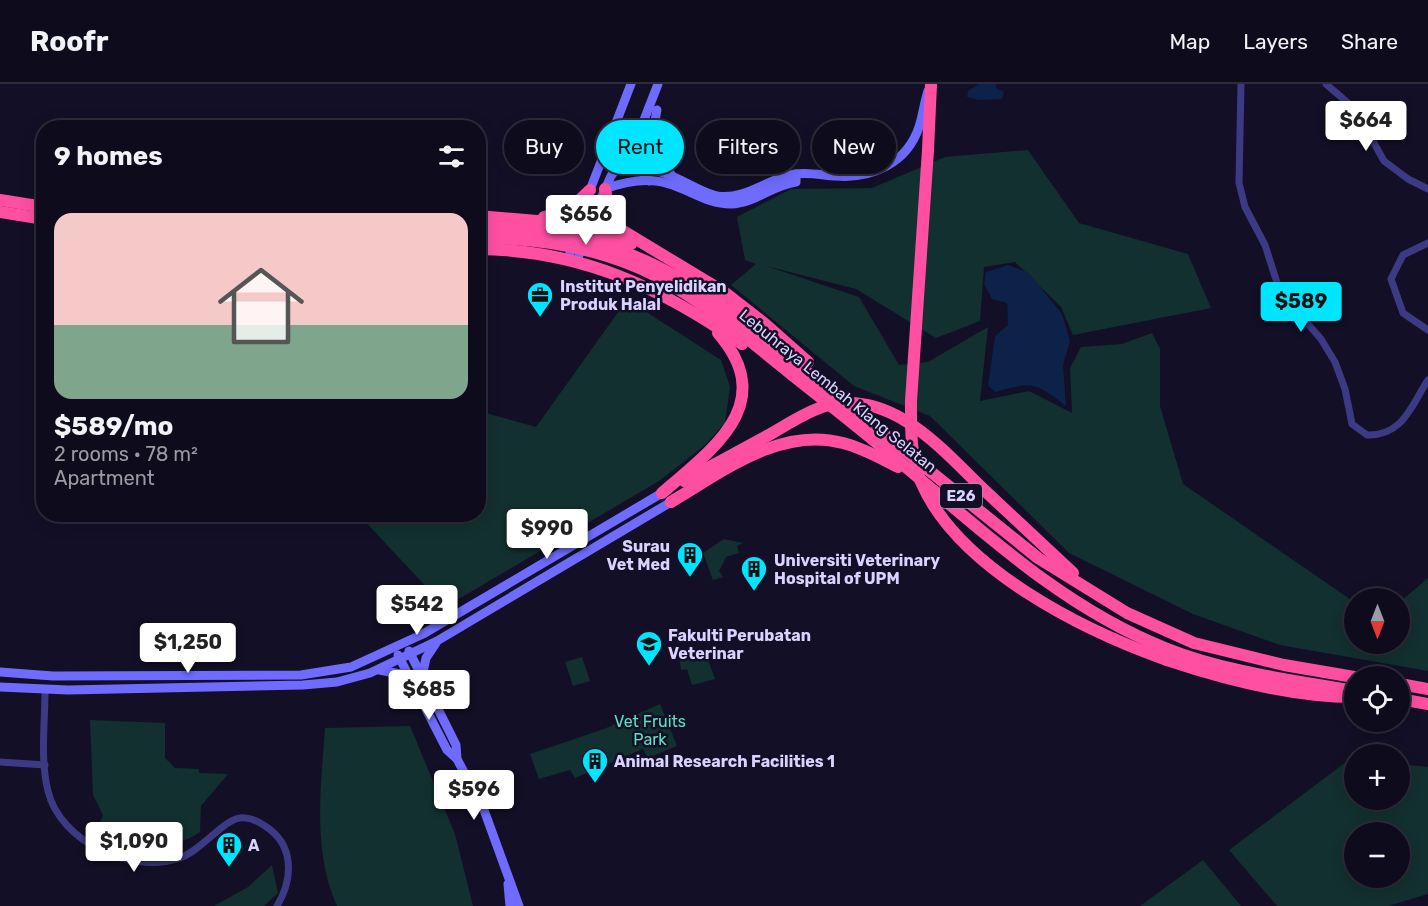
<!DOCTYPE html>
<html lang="en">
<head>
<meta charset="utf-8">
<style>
	:root { --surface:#0e0b1c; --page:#171425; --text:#f1f3f6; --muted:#9b9ba3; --line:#2e2b3b; --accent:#00e5ff }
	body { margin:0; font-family:Rubik,sans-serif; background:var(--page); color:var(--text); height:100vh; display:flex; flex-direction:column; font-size:22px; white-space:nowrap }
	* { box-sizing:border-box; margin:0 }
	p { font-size:20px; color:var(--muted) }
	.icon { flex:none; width:33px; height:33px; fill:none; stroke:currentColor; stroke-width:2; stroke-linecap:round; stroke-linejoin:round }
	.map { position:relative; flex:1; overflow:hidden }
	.panel { position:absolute; left:36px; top:36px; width:450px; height:402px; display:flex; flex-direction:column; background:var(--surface); border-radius:24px; box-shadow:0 3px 15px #0003,0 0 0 2px var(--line) }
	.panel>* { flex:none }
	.hud { position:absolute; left:504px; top:36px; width:570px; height:54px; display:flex; gap:12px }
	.needle { width:39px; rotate:180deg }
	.fabs { position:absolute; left:1344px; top:504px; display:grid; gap:12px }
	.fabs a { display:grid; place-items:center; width:66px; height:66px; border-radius:50%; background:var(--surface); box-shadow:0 3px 15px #0003,0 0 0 2px var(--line); font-size:30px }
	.price { position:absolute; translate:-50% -51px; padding:0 14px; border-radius:6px; background:#fff; color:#222; font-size:20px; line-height:39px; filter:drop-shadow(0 2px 3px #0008) }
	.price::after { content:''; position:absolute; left:50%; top:36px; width:18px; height:14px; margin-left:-9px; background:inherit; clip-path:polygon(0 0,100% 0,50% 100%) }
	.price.on { background:var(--accent); color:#111 }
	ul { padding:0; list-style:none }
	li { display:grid; align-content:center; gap:12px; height:318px; padding:0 18px }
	li span { display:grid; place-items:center; height:186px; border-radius:18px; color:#555 }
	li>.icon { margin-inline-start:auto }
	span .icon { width:108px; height:108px; fill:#fffc; stroke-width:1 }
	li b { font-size:26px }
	h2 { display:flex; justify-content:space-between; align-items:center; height:72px; padding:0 18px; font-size:26px }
	.pill { padding:0 21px; border-radius:27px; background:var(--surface); box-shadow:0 3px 15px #0003,0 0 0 2px var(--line); font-size:21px; line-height:54px }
	.pill.on { background:var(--accent); color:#111 }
	header { display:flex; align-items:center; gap:36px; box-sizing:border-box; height:84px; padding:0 30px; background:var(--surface); border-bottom:2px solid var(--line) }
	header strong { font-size:28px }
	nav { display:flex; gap:33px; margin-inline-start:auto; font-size:21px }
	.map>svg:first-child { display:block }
	.green { fill:#12302f; fill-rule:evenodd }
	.water { fill:#0c2248 }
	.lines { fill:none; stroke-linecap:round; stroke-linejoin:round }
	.street { stroke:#3d3a85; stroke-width:7 }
	.secondary { stroke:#6f6bff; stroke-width:9 }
	.highway { stroke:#ff4fa3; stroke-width:12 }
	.highway-bridge { stroke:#ff4fa3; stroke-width:12 }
	.labels { text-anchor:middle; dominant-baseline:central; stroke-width:5; stroke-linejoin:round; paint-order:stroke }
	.shield { fill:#130f26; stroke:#9e99be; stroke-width:1.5 }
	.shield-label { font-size:15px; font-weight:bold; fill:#d9d4ff }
	.poi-label { font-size:16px; font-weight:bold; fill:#d9d4ff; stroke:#130f26; text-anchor:start }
	.street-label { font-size:16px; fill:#d9d4ff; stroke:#130f26 }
	.park-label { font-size:16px; fill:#5fe0c0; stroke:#130f26 }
</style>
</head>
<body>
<header>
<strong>Roofr</strong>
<nav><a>Map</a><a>Layers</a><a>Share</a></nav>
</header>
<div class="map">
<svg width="1428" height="822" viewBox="0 0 1428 822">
	<rect width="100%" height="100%" fill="#130f26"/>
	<g class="green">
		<polygon points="1028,66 1079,139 1188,170 1211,224 1073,251 1061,223 1015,178 984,183 980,237 936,254 856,205 766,182 859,213 899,281 928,278 988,243 980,317 1029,307 1072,329 1070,284 1081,263 1122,260 1152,249 1160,265 1160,322 1183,400 1354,518 1354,560 1400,560 1400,518 1428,494 1428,587 1280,561 1193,530 1069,469 930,332 854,302 731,201 756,180 745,176 737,133 791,105 872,104 945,73"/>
		<polygon points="637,222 721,276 730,303 725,339 704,362 659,397 445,523 359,431 478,430 479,327 536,343 621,224"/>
		<polygon points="724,455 743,459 737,462 739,469 726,473 719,487 723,493 713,496 703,469"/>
		<polygon points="704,565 715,595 692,601 687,585 681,586 679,572"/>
		<polygon points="582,573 590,597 573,602 565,578"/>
		<polygon points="660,620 677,662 648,674 643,665 575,694 570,686 539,695 530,670 604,645"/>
		<path d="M90,636l75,3v35l10,10 24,1v4l29,1 -27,32 -1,26c-29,21 -75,17 -102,-4l5,-13 -10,-20z"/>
		<path d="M410,642l45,108 18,72h-136c-25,-55 -16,-120 -12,-178z"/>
		<path d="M1350,675h4v41h46v-36l28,3v127l-40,12h-111l-48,-56zM1354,748h46v46h-46z"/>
		<polygon points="1203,776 1241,822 1140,822"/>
		<polygon points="272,781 278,809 264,822 214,822 248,803"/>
	</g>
	<g class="water">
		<polygon points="979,0 996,0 996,4 1004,8 1002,15 979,16 967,13 968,7"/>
		<path d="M1008,181l21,8 33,41 8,27 -7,24 3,41c-30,-23 -33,-25 -70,-14l-8,-6 7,-50 13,-11 -1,-22 -15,-4 -8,-15 2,-12z"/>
	</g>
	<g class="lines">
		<g class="street">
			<path d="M1241,0l-2,99 6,24 20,38 15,47 41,47 14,23 10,27 7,35 15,11c36,1 44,-29 61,-55"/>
			<polyline points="1326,0 1355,25 1384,77 1408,95 1428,105"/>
			<polyline points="1428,159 1403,171 1391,195 1403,229 1428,246"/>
			<path d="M45,607c0,32 -5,68 3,100 12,51 84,84 132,67 22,-8 43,-38 60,-40 9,-1 18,3 25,8 30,19 28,53 12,80"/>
			<polyline points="0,678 45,681"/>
		</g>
		<g class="secondary">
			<path d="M657,26c-6,31 -8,41 14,64"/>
			<path d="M649,97l-5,-4 1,-5c19,-7 51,20 72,24 26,4 45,-13 69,-20 15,-5 34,-1 50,0 36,3 71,-13 83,-49 4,-12 5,-24 9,-36"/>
			<path d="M605,105c19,-7 43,-12 64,-5 21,6 38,20 62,20 24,-1 42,-19 65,-22v-8"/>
			<polyline points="568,175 590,106 631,0"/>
			<polyline points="577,177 592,134 611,92 635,59 658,0"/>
			<polyline points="409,567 456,661 457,675 484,726 519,822"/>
			<polyline points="398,571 447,666 457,675"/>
			<polyline points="379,586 401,590 410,597"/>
			<polyline points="0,588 53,592 301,591 351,583 423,550 662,409"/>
			<polyline points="422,593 426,574 436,559"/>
			<polyline points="0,603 68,606 303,601 337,598 370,589 437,557 671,418"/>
			<polyline points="508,800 510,822"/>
		</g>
		<g class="highway">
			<polyline points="928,66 931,0"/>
			<polyline points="605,105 609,126 618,144 724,208 765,240 808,278"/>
			<polyline points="0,116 44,123"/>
			<polyline points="0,128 44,135"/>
			<polyline points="478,132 561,139 631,160"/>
			<polyline points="544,133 568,127 590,106"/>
			<path d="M478,165c103,1 182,38 264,95"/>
			<polyline points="731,227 1038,474 1127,529 1194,559 1284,581 1354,593"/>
			<path d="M724,235c54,46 111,89 165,134 87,72 170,153 276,195 60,24 126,32 189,43"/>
			<polyline points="684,397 767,352"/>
			<polyline points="982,404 1073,489"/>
			<path d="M662,409c52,-45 117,-90 56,-160"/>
			<path d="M671,418c51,-30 109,-76 172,-59 20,5 37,15 55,24"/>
			<path d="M1167,576c57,19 127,37 187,37"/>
			<polyline points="1400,600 1428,605"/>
			<polyline points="1400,615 1428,620"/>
		</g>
		<g class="highway-bridge">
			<path d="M928,66l-17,251c0,27 -1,55 10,81 37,86 161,148 246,178"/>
			<path d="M478,143c103,1 170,26 253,84"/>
			<path d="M478,154c53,0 110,8 159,29 31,13 59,34 87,52"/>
			<path d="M767,352c18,-10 38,-24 58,-30 66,-17 115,41 157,82"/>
		</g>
	</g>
	<defs>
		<g id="office-pin" transform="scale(1.35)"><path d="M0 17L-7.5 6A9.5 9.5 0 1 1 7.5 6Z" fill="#00e5ff" stroke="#130f26"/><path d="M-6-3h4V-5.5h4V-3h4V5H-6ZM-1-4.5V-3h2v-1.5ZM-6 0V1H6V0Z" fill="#111"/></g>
		<g id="building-pin" transform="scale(1.35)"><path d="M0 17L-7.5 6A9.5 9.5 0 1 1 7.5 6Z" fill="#00e5ff" stroke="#130f26"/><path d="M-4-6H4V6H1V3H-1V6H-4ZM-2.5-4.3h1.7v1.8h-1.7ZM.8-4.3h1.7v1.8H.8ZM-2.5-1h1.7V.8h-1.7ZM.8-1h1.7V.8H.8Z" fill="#111"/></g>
		<g id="university-pin" transform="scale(1.35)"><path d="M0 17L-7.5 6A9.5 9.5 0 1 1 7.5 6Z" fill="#00e5ff" stroke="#130f26"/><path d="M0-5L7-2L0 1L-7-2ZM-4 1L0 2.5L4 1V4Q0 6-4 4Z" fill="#111"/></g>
	</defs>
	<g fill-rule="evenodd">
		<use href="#office-pin" x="540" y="211"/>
		<use href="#building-pin" x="690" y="471"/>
		<use href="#building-pin" x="754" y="485"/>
		<use href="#university-pin" x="649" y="560"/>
		<use href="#building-pin" x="595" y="677"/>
		<use href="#building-pin" x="229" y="761"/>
	</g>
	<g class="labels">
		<rect class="shield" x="940" y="400" width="42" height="24" rx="4.5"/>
		<g class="shield-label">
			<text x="961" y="412">E26</text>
		</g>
		<g class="poi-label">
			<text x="560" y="202">Institut Penyelidikan<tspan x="560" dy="18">Produk Halal</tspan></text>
			<text x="670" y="462" text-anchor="end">Surau<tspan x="670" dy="18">Vet Med</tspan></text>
			<text x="774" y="476">Universiti Veterinary<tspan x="774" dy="18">Hospital of UPM</tspan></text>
			<text x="668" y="551">Fakulti Perubatan<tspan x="668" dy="18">Veterinar</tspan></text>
			<text x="614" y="677">Animal Research Facilities 1</text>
			<text x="248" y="761">A</text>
		</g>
		<g class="street-label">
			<text transform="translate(838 307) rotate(39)">Lebuhraya Lembah Klang Selatan</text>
		</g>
		<g class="park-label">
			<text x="650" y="637">Vet Fruits<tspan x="650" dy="18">Park</tspan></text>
		</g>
	</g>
</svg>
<div class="fabs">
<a><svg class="needle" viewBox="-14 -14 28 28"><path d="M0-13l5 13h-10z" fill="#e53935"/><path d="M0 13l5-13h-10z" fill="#9b9ba3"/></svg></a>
<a><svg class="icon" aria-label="locate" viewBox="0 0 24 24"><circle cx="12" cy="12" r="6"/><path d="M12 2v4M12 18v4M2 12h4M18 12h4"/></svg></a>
<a>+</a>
<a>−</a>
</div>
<b class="price" style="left:1366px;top:68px">$664</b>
<b class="price" style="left:586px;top:162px">$656</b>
<b class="price on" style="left:1301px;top:249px">$589</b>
<b class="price" style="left:547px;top:476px">$990</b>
<b class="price" style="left:417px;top:552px">$542</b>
<b class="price" style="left:188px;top:590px">$1,250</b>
<b class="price" style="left:429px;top:637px">$685</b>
<b class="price" style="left:474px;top:737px">$596</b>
<b class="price" style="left:134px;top:789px">$1,090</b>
<div class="hud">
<a class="pill">Buy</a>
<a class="pill on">Rent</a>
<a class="pill">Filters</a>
<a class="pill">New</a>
</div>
<section class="panel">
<h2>9 homes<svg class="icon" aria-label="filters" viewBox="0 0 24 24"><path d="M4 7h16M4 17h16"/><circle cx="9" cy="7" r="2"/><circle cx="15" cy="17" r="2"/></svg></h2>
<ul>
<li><span style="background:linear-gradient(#f6c9c9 60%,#7fa58c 0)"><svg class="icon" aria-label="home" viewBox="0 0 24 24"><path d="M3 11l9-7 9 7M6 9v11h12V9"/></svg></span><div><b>$589/mo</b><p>2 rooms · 78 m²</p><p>Apartment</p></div></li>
</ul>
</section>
</div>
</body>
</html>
